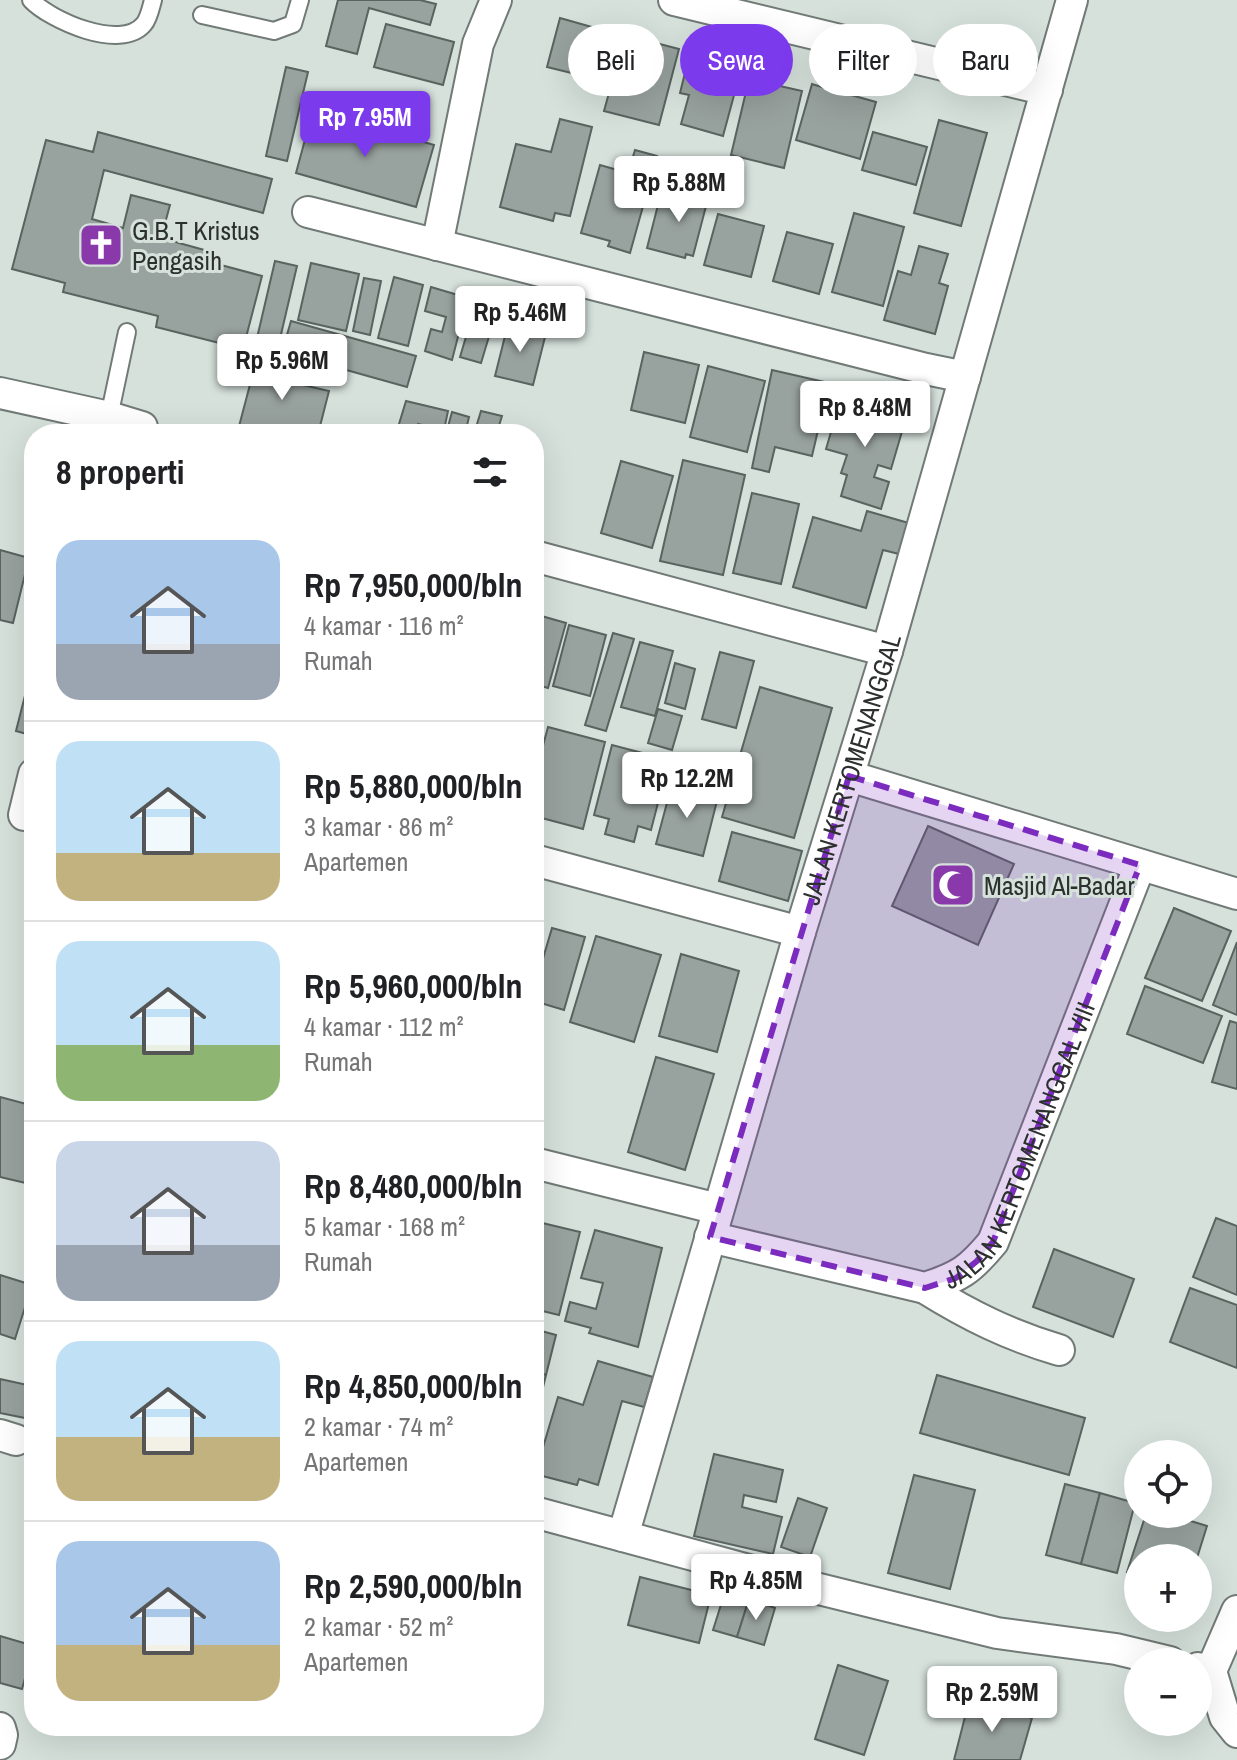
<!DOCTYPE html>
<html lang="id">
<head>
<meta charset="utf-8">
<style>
	:root { --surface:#fff; --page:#f2f2f2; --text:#202124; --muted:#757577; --line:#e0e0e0; --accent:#7c3aed }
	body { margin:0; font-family:"Archivo Narrow",sans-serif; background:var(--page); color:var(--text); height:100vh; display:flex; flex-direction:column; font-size:30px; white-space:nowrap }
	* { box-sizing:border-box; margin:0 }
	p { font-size:26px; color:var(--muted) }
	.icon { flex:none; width:44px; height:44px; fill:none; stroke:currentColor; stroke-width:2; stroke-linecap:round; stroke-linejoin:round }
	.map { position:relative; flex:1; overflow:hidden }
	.sheet { position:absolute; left:24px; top:424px; width:520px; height:1312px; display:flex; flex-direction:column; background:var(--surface); border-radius:32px; box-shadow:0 8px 32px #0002 }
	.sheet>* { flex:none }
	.banner { position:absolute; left:568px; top:24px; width:548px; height:72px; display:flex; gap:16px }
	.tools { position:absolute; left:1124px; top:1440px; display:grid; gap:16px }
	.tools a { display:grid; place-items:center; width:88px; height:88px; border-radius:50%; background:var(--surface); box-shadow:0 8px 32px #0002; font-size:40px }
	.price { position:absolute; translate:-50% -68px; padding:0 18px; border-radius:8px; background:#fff; color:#222; font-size:26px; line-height:52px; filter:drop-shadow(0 2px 4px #0008) }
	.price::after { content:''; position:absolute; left:50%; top:48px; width:24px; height:18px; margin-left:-12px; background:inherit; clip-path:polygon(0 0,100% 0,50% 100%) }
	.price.active { background:var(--accent); color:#fff }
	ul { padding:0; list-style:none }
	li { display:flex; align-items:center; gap:24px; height:200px; padding:0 32px }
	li+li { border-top:2px solid var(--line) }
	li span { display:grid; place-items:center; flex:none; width:224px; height:160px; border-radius:24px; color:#555 }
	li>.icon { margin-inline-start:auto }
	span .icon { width:96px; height:96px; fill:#fffc; stroke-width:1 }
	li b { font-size:34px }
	h2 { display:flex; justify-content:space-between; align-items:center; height:96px; padding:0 32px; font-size:34px }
	.tag { padding:0 28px; border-radius:36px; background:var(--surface); box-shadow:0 8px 32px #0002; font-size:28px; line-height:72px }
	.tag.active { background:var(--accent); color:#fff }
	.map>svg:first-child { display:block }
	.building { fill:#98a29e; stroke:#59635f; stroke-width:2 }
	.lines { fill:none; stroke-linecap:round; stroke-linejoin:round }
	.service-casing { stroke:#717a76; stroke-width:20 }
	.minor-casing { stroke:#717a76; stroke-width:34 }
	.service { stroke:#fff; stroke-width:16 }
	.minor { stroke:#fff; stroke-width:30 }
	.marked { fill:#7b2cbf; fill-opacity:0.2; stroke:#7b2cbf; stroke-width:6; stroke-dasharray:16 10; stroke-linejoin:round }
	.labels { text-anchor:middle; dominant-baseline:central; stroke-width:6; stroke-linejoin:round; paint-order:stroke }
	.poi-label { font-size:26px; fill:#2c302e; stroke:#d6e1dc; text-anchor:start }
	.street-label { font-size:26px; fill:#2c302e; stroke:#d6e1dc }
</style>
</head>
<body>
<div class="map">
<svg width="1237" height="1760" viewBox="0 0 1237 1760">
	<rect width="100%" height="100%" fill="#d6e1dc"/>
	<g class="building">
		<polygon points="338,0 420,0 436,4 430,25 369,8 357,54 326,46"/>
		<polygon points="560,18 613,33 600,80 547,67"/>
		<polygon points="386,24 454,42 443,85 374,67"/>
		<polygon points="625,35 679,49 659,125 604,111"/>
		<polygon points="707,55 734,61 732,71 740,73 723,136 681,124 689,95 680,93 688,61 705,64"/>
		<polygon points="286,67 308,72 287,161 266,156"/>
		<polygon points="828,75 854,82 851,95 876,102 860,159 796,140 812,84 825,88"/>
		<polygon points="749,79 802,91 784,168 731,155"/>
		<polygon points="313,110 434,145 416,207 296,173"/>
		<polygon points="560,119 592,127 570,216 555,213 553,221 500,207 516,144 551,152"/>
		<polygon points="939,120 987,133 961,226 914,213"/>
		<polygon points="98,132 272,179 263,213 104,170 92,219 123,228 131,195 170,205 161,238 208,251 206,261 262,276 243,349 156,327 158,316 63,292 65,283 12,269 46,140 93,152"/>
		<polygon points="873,132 927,147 916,185 862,170"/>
		<polygon points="635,150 657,156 630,253 608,246 610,241 581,233 600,165 628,173"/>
		<polygon points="694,183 711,187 693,256 686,254 685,258 647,248 659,201 687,208"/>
		<polygon points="854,213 904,227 883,306 832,292"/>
		<polygon points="718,214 764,226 751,277 704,265"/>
		<polygon points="787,232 833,244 819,294 773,281"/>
		<polygon points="919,246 948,254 939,283 948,286 935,334 884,320 898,271 911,275"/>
		<polygon points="275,261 297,266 279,343 257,338"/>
		<polygon points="311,263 359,274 346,331 298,320"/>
		<polygon points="394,277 423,285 408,346 378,338"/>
		<polygon points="364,278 381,281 370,335 353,331"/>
		<polygon points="431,287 468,298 452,360 425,351 431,329 442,332 446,317 425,311"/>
		<polygon points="479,293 500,300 481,363 460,357"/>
		<polygon points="291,321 416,356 407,387 282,352"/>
		<polygon points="508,324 546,333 533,385 495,376"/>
		<polygon points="644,352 699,365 685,423 631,410"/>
		<polygon points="257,358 306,370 303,385 329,391 318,434 237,434"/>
		<polygon points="708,366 765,381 747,452 690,437"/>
		<polygon points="772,370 829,383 812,456 775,447 769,472 752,468"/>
		<polygon points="841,398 906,418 891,469 878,465 874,477 889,482 881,509 841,496 847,475 841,473 847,455 826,449"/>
		<polygon points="406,401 448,411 444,430 418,424 416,434 396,434"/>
		<polygon points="481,411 502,416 498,429 511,434 474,434"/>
		<polygon points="452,412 469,417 465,434 446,434"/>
		<polygon points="683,460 745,475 723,575 660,561"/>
		<polygon points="621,461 673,476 652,548 601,533"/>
		<polygon points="752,493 799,504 781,584 733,573"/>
		<polygon points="867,511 912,524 903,555 883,550 866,608 793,587 813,517 861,531"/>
		<polygon points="0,550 29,558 13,623 0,620"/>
		<polygon points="538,615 566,623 548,688 534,684 534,630"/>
		<polygon points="569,625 606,635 590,696 553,686"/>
		<polygon points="613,633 634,639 606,731 585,725"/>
		<polygon points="640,642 673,651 655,716 621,707"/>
		<polygon points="720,652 754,661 736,728 702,719"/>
		<polygon points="34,660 34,736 16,731"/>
		<polygon points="675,663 695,669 685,709 665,703"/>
		<polygon points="760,687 832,708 794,838 722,817"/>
		<polygon points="658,709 682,716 672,750 648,743"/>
		<polygon points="548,727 605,742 583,829 534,816 534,779"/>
		<polygon points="612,745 669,760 651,830 638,826 634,842 605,834 609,819 594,815"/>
		<polygon points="672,784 718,797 703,856 656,844"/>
		<polygon points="928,826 1014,864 978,945 892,906"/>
		<polygon points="732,832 802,851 788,901 719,881"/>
		<polygon points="1174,908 1231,931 1202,1001 1145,978"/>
		<polygon points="552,928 585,937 564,1010 534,1001 534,989"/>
		<polygon points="596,936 661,955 634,1042 570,1022"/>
		<polygon points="1237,942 1237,1015 1213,1005"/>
		<polygon points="681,954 739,971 717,1052 659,1036"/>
		<polygon points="1145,986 1222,1016 1203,1063 1127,1034"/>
		<polygon points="1230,1021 1237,1023 1237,1089 1212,1082"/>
		<polygon points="656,1057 714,1074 685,1170 628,1152"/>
		<polygon points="0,1097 34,1106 34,1185 0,1177"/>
		<polygon points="1216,1218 1237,1226 1237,1295 1193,1277"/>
		<polygon points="534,1221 580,1232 559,1315 534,1309"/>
		<polygon points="595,1230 662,1248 638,1347 589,1333 591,1328 565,1321 570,1302 596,1309 603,1283 581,1278"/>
		<polygon points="1054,1249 1134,1279 1113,1337 1033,1307"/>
		<polygon points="0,1275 32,1285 15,1339 0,1334"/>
		<polygon points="1190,1288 1237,1305 1237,1368 1170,1342"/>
		<polygon points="534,1329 556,1335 546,1375 534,1372"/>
		<polygon points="598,1361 653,1377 644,1407 622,1401 598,1485 579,1479 577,1485 535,1474 558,1397 583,1405"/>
		<polygon points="534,1372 546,1375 536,1416 534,1415"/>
		<polygon points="937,1375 1085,1418 1069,1475 920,1433"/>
		<polygon points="0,1379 32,1386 25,1418 0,1413"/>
		<polygon points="714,1454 783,1470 776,1502 744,1495 742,1507 782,1517 773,1554 694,1536"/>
		<polygon points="914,1475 975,1490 950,1589 888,1573"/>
		<polygon points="1065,1484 1100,1493 1081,1564 1046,1555"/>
		<polygon points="1100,1493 1135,1503 1117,1573 1081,1564"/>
		<polygon points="798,1498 827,1508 810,1557 781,1547"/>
		<polygon points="1146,1514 1168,1514 1207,1526 1197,1558 1138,1558 1138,1575 1127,1572"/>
		<polygon points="640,1577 711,1595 699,1643 628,1625"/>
		<polygon points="725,1592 749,1599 737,1637 713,1630"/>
		<polygon points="749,1599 775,1608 764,1645 737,1637"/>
		<polygon points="0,1636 34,1646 22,1689 0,1683"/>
		<polygon points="838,1665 888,1681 864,1755 815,1739"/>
		<polygon points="969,1701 1032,1718 1020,1760 954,1760"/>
	</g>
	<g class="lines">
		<g class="service-casing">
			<g id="service">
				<path d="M31,0c19,20 90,52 113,24 5,-6 7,-17 9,-24"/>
				<polyline points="202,15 274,31 293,24 300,0"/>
				<polyline points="109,417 127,332"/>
			</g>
		</g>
		<g class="minor-casing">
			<g id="minor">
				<polyline points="674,0 1047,90"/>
				<polyline points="308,212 926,369 965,377"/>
				<polyline points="437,245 478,44 496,0"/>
				<polyline points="0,393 109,417 142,427"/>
				<polyline points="534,556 887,651"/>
				<polyline points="849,776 1237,894"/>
				<polyline points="24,815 34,774"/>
				<polyline points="534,860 800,932"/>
				<polyline points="534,1163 718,1209"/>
				<path id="s1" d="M710,1237l215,51c34,-11 45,-18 68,-46l147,-377"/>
				<path d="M925,1288c45,28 84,47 134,62"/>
				<polyline points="0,1435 16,1440"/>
				<polyline points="534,1512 815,1588 997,1633 1116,1649 1170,1662"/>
				<path id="s2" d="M623,1536l177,-604 87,-281 185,-651"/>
				<polyline points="1198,1668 1211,1671 1225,1717 1237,1732"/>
				<polyline points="1211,1671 1237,1611"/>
				<polyline points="0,1728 2,1735 0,1744"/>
			</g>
		</g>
		<use href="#service" class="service"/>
		<use href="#minor" class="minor"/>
	</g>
	<path class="marked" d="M849,776l291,89 -147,377 -16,19 -21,17 -31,10 -215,-51z"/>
	<defs>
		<g id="church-square" transform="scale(2.3)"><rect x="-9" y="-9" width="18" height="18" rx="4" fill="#8939a9" stroke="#d6e1dc"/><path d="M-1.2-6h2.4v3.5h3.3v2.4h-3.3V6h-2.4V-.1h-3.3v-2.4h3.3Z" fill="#fff"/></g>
		<g id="mosque-square" transform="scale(2.3)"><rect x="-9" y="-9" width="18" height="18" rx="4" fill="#8939a9" stroke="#d6e1dc"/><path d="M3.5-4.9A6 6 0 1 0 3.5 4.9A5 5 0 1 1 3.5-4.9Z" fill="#fff"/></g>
	</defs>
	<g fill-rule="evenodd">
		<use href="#church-square" x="101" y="245"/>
		<use href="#mosque-square" x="953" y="885"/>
	</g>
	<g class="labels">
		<g class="poi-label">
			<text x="132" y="230">G.B.T Kristus<tspan x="132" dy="30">Pengasih</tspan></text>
			<text x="984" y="885">Masjid Al-Badar</text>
		</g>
		<g class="street-label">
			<text stroke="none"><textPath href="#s2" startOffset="800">JALAN KERTOMENANGGAL</textPath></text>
			<text stroke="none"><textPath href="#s1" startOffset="402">JALAN KERTOMENANGGAL VIII</textPath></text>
		</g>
	</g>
</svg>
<div class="tools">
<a><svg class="icon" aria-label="locate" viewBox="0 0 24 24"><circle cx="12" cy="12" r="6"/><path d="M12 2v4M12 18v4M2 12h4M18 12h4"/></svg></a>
<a>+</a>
<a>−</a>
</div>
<b class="price active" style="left:365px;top:159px">Rp 7.95M</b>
<b class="price" style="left:679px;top:224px">Rp 5.88M</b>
<b class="price" style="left:520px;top:354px">Rp 5.46M</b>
<b class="price" style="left:282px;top:402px">Rp 5.96M</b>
<b class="price" style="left:865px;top:449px">Rp 8.48M</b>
<b class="price" style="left:687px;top:820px">Rp 12.2M</b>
<b class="price" style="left:756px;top:1622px">Rp 4.85M</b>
<b class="price" style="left:992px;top:1734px">Rp 2.59M</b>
<div class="banner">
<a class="tag">Beli</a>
<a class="tag active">Sewa</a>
<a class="tag">Filter</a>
<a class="tag">Baru</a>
</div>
<section class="sheet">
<h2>8 properti<svg class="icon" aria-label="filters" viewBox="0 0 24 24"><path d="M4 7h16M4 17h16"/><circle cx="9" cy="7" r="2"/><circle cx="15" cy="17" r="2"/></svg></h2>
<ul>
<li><span style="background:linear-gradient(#a9c7e8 65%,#9aa5b1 0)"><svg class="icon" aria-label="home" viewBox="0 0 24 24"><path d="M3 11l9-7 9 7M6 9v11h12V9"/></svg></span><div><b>Rp 7,950,000/bln</b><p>4 kamar · 116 m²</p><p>Rumah</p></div></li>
<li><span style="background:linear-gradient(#bfe0f5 70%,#c2b280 0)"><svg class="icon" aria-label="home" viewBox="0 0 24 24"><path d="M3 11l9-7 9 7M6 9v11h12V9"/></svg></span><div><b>Rp 5,880,000/bln</b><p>3 kamar · 86 m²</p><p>Apartemen</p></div></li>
<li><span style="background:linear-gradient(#bfe0f5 65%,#8fb573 0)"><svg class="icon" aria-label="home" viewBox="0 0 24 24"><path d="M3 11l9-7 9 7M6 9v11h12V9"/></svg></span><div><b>Rp 5,960,000/bln</b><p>4 kamar · 112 m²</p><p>Rumah</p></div></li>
<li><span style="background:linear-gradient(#c9d6e8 65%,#9aa5b1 0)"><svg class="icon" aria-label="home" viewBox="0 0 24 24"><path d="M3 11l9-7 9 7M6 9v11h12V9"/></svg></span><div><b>Rp 8,480,000/bln</b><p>5 kamar · 168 m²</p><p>Rumah</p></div></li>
<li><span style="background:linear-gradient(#bfe0f5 60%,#c2b280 0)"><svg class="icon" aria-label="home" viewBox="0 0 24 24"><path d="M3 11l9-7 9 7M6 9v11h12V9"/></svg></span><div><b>Rp 4,850,000/bln</b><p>2 kamar · 74 m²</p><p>Apartemen</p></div></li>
<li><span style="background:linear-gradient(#a9c7e8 65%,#c2b280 0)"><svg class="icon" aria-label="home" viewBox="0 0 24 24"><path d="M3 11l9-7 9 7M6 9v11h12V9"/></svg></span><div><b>Rp 2,590,000/bln</b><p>2 kamar · 52 m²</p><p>Apartemen</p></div></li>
</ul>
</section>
</div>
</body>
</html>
